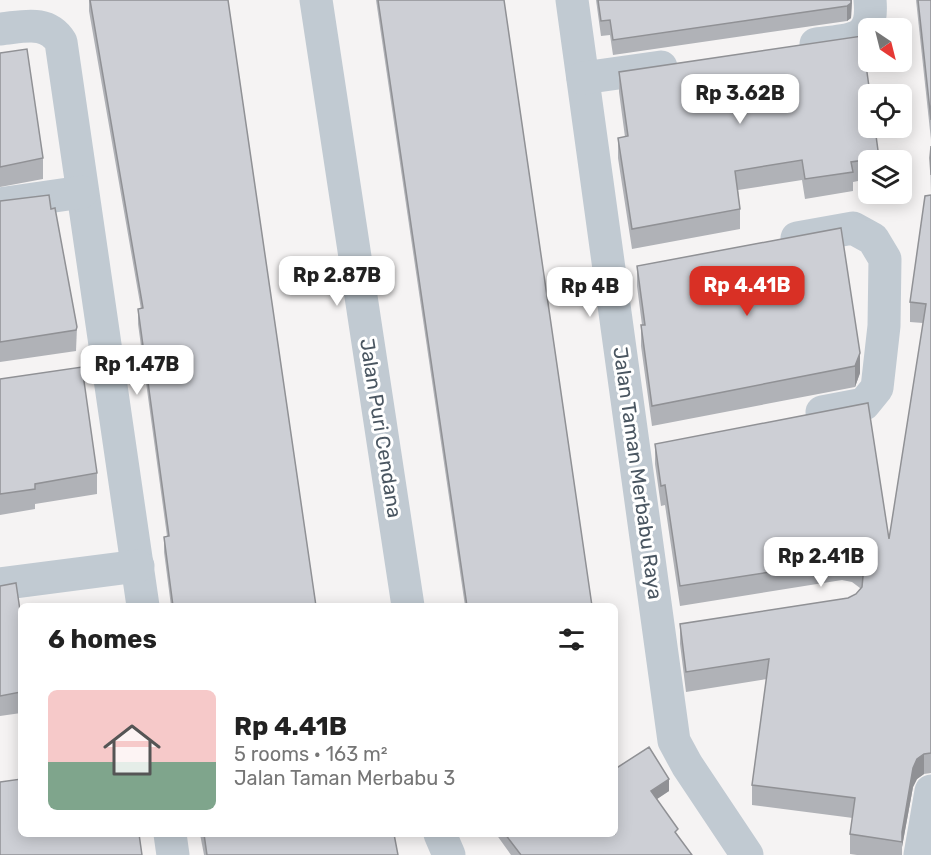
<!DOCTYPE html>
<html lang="en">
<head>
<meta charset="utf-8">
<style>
	:root { --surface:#fff; --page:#f2f2f2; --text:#222; --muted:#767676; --accent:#d93025 }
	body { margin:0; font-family:Rubik,sans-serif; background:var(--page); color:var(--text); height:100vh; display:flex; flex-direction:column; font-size:22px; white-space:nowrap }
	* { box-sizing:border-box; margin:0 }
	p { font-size:20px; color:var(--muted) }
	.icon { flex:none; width:33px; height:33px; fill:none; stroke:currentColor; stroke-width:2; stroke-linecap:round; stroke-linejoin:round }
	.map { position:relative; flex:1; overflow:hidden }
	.drawer { position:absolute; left:18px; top:603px; width:600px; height:234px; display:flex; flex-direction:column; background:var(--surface); border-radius:9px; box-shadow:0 3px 15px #0003 }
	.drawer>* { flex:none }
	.needle { width:39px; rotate:145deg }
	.tools { position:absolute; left:858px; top:18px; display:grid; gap:12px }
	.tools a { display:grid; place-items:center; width:54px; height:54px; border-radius:9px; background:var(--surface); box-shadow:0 3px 15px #0003; font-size:30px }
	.price { position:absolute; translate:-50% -51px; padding:0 14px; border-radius:12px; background:#fff; color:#222; font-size:20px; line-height:39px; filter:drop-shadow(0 2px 3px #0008) }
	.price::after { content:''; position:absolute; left:50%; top:36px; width:18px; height:14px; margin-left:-9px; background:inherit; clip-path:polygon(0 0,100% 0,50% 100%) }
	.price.current { background:var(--accent); color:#fff }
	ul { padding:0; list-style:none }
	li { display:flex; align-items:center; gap:18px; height:150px; padding:0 30px }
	li span { display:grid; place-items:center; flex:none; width:168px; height:120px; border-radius:9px; color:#555 }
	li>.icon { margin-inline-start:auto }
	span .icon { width:72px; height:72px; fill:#fffc; stroke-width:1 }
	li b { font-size:26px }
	h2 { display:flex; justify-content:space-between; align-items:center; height:72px; padding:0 30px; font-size:26px }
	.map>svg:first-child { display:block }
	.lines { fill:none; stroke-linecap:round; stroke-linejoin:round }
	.minor { stroke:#c1cad2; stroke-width:33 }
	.wall { fill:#b0b2b7 }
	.shaded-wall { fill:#909195 }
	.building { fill:#cdcfd5; stroke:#909195; stroke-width:1.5 }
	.labels { text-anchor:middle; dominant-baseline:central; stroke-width:6; stroke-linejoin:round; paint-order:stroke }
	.street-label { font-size:20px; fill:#4a5661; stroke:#fff }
</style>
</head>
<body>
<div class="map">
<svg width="931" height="855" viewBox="0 0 931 855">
	<rect width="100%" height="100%" fill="#f5f3f3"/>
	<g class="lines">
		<g class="minor">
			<polyline points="316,0 408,606"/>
			<polyline points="572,0 674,741 687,765 747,855"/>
			<path d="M0,29c23,-2 47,-10 61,13l82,564"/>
			<path d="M816,44c35,-5 58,-1 54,-44"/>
			<polyline points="583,78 661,67"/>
			<polyline points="0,204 82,192"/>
			<polyline points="797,238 853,228 873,239 885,259 884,326 877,388 864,404 822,412"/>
			<polyline points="0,584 138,566"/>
			<polyline points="170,834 173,855"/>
			<polyline points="440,834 449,855"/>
			<polyline points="920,855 931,791"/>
		</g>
	</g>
	<g class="wall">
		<polygon points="89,0 228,0 316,606 171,606 164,552 164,537 167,536 138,324 138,309 141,309 89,11"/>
		<polygon points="376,0 504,0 592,606 465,606"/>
		<polygon points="596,0 852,0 851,18 847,21 613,55 610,35 601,36"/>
		<polygon points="916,0 931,0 931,140"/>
		<polygon points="0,53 43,158 43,179 0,187"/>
		<polygon points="619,72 879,158 879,160 868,160 868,179 853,182 853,191 805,199 802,180 738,190 740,209 740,229 632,249 618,158 618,138 625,137 619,92"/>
		<polygon points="931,146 931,773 924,774 917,779 913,787 902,847 902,855 857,855 850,854 850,834 853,818 752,805 752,785 767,679 686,692 680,644 680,624 848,598 856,594 860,589 860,588 852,582 842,580 680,606 665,505 661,506 655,464 655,444 889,539 923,323 910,322 910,302 931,195 930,158"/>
		<polygon points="0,201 51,209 77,327 76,351 0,362"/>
		<polygon points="841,228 860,373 855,387 652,426 641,346 641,325 642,325 637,286 637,266"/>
		<polygon points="0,379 97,473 97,494 35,504 35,509 0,515"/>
		<polygon points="0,586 21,617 21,713 0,716"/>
		<polygon points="615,769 669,791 657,799 678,837 692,855 511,855 496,834 615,834"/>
		<polygon points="200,834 394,834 398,855 204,855"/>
	</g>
	<g class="shaded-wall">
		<polygon points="851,0 852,0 851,18 847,21 847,6"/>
		<polygon points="860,353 860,373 855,387 855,366"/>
		<polygon points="924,754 924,774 917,779 913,787 902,847 902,832 913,768 917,759"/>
		<polygon points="669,779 669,791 651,803 651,791"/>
	</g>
	<g class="building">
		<polygon points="90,0 228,0 316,606 173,606 164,537 169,536 138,309 143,308"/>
		<polygon points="378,0 504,0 592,606 467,606"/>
		<polygon points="598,0 851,0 851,3 847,6 613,40 610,20 601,21"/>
		<polygon points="918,0 931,0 931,120"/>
		<polygon points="862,36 870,94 868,94 868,128 875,128 879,158 851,162 853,172 805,179 802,160 735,171 740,209 632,229 618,138 628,136 619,72"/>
		<polygon points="27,49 43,158 0,167 0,53"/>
		<polygon points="931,146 931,175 930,158"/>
		<polygon points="49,195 51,209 55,208 77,327 76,330 0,342 0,201"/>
		<polygon points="931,195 931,753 924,754 917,759 913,768 902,832 902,842 850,834 855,798 752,785 769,659 686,672 680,624 848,598 856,594 862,587 863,576 860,568 852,562 842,561 680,586 665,485 661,486 655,444 868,403 889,539 926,304 910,302 925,196"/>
		<polygon points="841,228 860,353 855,366 652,406 641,325 645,325 637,266"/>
		<polygon points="82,367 97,473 35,484 35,489 0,494 0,379"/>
		<polygon points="16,583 21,617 21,626 19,626 21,637 21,692 0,696 0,586"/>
		<polygon points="649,747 669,779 651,791 678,829 675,832 692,855 521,855 505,834 615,834 615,769"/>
		<polygon points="21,779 21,834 139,834 142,855 0,855 0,782"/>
		<polygon points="204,834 394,834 398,855 207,855"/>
	</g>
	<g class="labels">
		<g class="street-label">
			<text transform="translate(381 428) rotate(81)">Jalan Puri Cendana</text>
			<text transform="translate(638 473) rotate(82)">Jalan Taman Merbabu Raya</text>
		</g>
	</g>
</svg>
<div class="tools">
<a><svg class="needle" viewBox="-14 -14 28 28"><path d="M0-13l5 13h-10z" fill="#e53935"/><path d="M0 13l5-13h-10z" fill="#767676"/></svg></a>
<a><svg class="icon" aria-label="locate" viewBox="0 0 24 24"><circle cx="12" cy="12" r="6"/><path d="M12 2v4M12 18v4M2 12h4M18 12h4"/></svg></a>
<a><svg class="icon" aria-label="layers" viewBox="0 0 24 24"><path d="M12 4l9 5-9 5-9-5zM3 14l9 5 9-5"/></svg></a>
</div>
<b class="price" style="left:740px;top:125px">Rp 3.62B</b>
<b class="price" style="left:337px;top:307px">Rp 2.87B</b>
<b class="price current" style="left:747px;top:317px">Rp 4.41B</b>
<b class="price" style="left:590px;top:318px">Rp 4B</b>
<b class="price" style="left:137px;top:396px">Rp 1.47B</b>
<b class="price" style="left:821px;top:588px">Rp 2.41B</b>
<section class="drawer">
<h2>6 homes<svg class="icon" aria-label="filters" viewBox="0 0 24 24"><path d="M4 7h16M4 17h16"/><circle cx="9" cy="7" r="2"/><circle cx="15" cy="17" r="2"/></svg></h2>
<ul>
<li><span style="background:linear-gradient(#f6c9c9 60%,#7fa58c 0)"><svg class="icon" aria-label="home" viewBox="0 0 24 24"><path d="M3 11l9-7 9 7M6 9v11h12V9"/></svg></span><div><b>Rp 4.41B</b><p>5 rooms · 163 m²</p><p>Jalan Taman Merbabu 3</p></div></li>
</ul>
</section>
</div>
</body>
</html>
